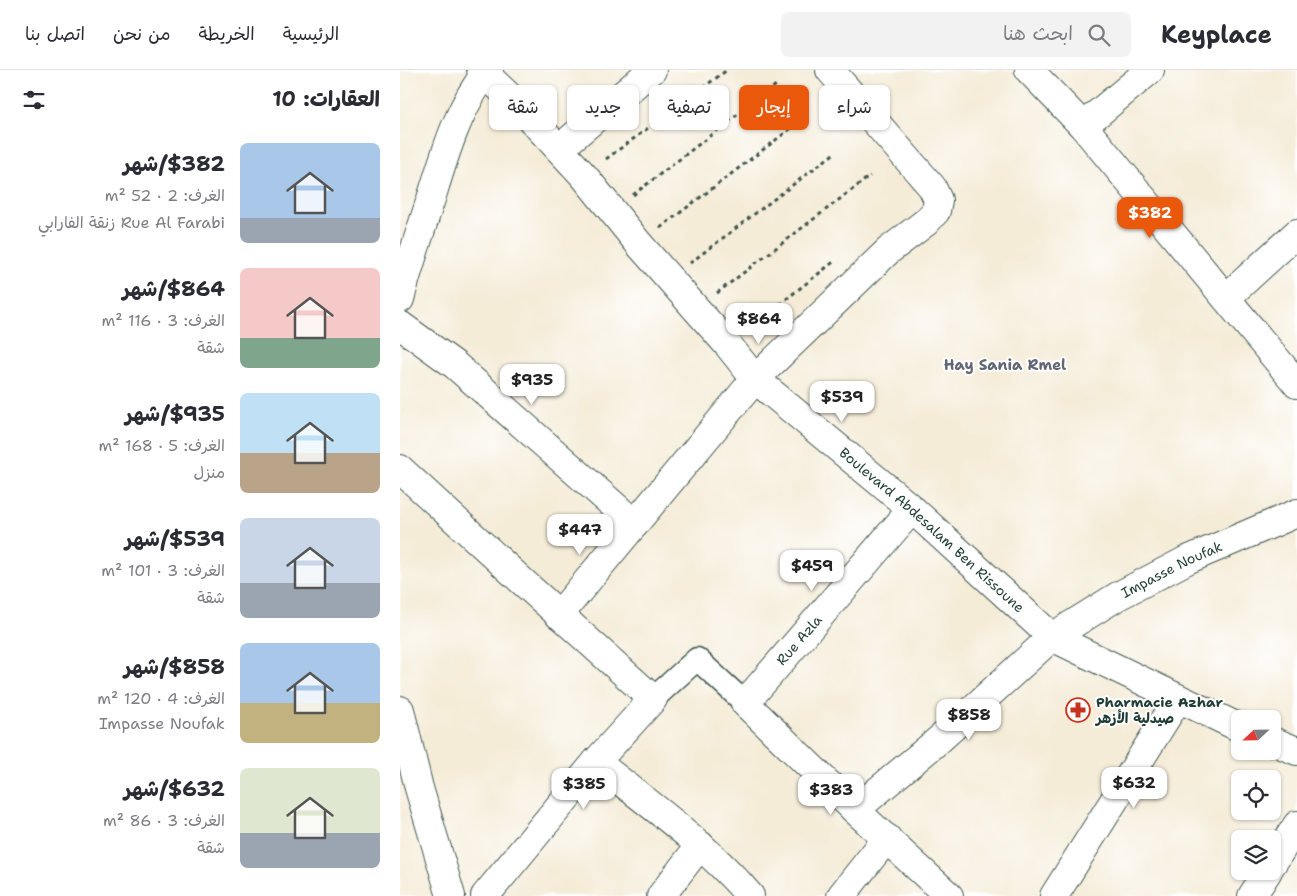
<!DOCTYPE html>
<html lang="ar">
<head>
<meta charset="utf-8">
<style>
	:root { --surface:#fff; --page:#f2f2f3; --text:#2b2b33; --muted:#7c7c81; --line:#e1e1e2; --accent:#ea580c }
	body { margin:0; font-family:"Shantell Sans","Playpen Sans Arabic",sans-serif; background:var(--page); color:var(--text); direction:rtl; height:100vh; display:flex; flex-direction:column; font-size:19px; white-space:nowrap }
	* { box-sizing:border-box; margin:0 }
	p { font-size:16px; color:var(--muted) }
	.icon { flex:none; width:28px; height:28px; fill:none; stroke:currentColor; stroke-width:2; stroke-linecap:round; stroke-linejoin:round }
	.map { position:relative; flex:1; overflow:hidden; direction:ltr }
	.drawer { display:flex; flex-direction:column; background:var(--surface); width:400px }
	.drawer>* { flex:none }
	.top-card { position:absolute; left:15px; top:15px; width:475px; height:45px; direction:rtl; display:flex; gap:10px }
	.needle { width:32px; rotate:248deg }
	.buttons { position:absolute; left:831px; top:640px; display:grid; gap:10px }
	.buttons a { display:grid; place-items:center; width:50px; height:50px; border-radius:8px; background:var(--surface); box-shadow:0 1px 4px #0004; font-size:25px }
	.price { position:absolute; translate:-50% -42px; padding:0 11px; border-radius:10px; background:#fff; color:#222; font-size:16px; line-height:32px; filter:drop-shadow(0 1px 2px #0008) }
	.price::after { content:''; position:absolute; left:50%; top:30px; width:15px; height:11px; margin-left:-8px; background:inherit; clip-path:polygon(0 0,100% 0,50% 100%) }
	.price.selected { background:var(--accent); color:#fff }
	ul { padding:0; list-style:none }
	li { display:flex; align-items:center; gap:15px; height:125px; padding:0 20px }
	li span { display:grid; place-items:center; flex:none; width:140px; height:100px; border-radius:8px; color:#555 }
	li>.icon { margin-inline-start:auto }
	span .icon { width:60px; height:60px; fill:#fffc; stroke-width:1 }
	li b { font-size:21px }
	h2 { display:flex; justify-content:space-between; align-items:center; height:60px; padding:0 20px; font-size:21px }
	.tag { padding:0 18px; border-radius:8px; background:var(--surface); box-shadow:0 1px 4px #0004; font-size:18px; line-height:45px }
	.tag.selected { background:var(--accent); color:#fff }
	header { display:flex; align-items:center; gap:30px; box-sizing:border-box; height:70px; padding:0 25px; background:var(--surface); border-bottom:1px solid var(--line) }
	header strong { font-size:24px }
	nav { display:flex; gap:28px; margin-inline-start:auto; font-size:18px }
	.search { width:350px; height:45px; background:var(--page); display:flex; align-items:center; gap:12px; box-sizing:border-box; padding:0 18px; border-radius:8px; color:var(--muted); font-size:19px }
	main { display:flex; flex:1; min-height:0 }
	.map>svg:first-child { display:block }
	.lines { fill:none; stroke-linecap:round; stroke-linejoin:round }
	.pedestrian-casing { stroke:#3f574d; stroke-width:25 }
	.minor-casing { stroke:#3f574d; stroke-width:30 }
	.path { stroke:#3f574d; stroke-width:3; stroke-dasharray:4 4; stroke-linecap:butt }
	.pedestrian { stroke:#fff; stroke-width:22 }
	.minor { stroke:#fff; stroke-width:28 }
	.labels { text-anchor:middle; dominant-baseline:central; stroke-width:4; stroke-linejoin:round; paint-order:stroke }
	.street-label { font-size:14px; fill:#1f3d34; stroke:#fff }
	.poi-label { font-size:14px; font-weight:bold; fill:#1f3d34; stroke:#fff; text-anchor:start }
	.neighbourhood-label { font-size:15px; font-weight:bold; fill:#626672; stroke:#fff }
</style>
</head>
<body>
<header>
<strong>Keyplace</strong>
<div class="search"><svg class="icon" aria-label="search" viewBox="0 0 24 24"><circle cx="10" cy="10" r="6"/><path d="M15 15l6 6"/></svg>ابحث هنا</div>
<nav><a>الرئيسية</a><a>الخريطة</a><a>من نحن</a><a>اتصل بنا</a></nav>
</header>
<main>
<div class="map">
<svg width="897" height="826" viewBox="0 0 897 826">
	<rect width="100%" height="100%" fill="#fff"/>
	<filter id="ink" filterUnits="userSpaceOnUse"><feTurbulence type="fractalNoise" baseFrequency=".02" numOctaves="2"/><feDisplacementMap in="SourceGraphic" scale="10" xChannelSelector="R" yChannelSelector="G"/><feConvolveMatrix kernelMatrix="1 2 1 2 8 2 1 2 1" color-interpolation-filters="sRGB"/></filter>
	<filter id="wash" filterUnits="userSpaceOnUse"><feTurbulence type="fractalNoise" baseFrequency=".0096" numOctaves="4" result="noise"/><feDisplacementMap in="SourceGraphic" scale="20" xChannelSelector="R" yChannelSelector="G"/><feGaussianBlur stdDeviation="1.12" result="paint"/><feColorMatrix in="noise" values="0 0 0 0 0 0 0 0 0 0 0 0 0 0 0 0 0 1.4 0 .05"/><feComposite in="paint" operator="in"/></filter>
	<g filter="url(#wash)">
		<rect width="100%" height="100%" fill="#f5ecd8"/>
	</g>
	<g filter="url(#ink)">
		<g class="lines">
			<g class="pedestrian-casing">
				<polyline id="pedestrian" points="253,629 297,589 345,633"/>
			</g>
			<g class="minor-casing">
				<g id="minor">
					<path id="s1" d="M81,0l36,34 67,72 55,68 89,101 27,34 157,130 140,128 188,91"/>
					<polyline points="629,0 683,56 897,314"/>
					<polyline points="683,56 750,0"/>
					<polyline points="159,79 252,0"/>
					<polyline points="826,228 897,163"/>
					<path d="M0,229c9,-34 20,-67 31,-100 13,-42 28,-96 58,-129"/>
					<polyline points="0,255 55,295 235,454"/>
					<polyline points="0,399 123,512 253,629 196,692 85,826"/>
					<polyline points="512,439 345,633 455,740 549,826"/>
					<polyline points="159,545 355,309 488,181 526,152 536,141 538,130 532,117 430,0"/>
					<polyline points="0,640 19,718 51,826"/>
					<polyline points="872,671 897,681"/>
					<path d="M196,692c53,42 110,82 154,134"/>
					<path id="s2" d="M455,740l86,-72 111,-101 66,-41 69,-36 110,-47"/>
					<polyline points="872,794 897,755"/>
					<polyline points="261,826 300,775"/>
					<polyline points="441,826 487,768"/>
					<polyline points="654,826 778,629"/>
					<polyline points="852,826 868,801"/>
				</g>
			</g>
			<g class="path">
				<polyline points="206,89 327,0"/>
				<polyline points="233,125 376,15"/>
				<polyline points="260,158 406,47"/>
				<polyline points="290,193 436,82"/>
				<polyline points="317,223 470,106"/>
				<polyline points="348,259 436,190"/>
			</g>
			<use href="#pedestrian" class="pedestrian"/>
			<use href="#minor" class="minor"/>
		</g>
	</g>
	<defs>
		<g id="pharmacy-ring" transform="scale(1.25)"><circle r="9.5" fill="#fff" stroke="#c8321e" stroke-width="1.5"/><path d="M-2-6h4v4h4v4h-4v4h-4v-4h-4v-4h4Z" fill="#c8321e"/></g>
	</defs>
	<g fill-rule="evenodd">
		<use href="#pharmacy-ring" x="678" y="640"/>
	</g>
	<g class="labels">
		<g class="street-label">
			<text stroke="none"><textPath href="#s1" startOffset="646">Boulevard Abdesalam Ben Rissoune</textPath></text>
			<text stroke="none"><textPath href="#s2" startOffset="400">Impasse Noufak</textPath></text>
			<text transform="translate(399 570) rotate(-49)">Rue Azla</text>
		</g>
		<g class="poi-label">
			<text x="696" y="632">Pharmacie Azhar<tspan x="696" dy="16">صيدلية الأزهر</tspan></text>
		</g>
		<g class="neighbourhood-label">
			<text x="605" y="295">Hay Sania Rmel</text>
		</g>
	</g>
</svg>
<div class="buttons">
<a><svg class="needle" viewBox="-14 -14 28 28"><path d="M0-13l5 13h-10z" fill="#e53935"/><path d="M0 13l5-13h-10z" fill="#7c7c81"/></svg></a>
<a><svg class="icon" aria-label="locate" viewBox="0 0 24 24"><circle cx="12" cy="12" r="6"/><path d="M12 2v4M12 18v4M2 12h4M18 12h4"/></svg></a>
<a><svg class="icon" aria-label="layers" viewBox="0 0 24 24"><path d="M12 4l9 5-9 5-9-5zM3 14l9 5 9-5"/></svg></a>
</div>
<b class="price selected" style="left:750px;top:169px">$382</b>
<b class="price" style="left:359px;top:275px">$864</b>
<b class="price" style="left:132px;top:336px">$935</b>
<b class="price" style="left:442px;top:353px">$539</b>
<b class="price" style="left:180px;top:486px">$447</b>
<b class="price" style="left:412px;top:522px">$459</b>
<b class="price" style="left:569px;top:671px">$858</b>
<b class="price" style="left:734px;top:739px">$632</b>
<b class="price" style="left:184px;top:740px">$385</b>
<b class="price" style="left:431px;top:746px">$383</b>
<div class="top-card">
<a class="tag">شراء</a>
<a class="tag selected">إيجار</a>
<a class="tag">تصفية</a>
<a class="tag">جديد</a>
<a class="tag">شقة</a>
</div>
</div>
<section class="drawer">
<h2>العقارات: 10<svg class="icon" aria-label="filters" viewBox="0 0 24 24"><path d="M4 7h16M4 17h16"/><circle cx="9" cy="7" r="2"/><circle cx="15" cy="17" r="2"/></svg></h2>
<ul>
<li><span style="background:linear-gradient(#a9c7e8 75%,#9aa5b1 0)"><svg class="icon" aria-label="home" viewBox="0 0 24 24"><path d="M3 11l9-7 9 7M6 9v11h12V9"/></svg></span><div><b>$382/شهر</b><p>الغرف: 2 · 52 m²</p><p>Rue Al Farabi زنقة الفارابي</p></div></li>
<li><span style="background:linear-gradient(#f6c9c9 70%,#7fa58c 0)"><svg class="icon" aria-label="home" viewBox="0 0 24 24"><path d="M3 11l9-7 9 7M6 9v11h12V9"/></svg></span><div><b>$864/شهر</b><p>الغرف: 3 · 116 m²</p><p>شقة</p></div></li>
<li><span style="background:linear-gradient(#bfe0f5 60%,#b9a48a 0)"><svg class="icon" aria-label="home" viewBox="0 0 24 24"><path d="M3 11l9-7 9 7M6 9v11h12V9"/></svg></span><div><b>$935/شهر</b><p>الغرف: 5 · 168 m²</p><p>منزل</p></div></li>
<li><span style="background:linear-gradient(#c9d6e8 65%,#9aa5b1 0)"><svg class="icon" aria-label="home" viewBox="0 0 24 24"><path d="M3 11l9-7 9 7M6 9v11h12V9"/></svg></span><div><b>$539/شهر</b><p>الغرف: 3 · 101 m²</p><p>شقة</p></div></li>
<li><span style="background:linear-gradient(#a9c7e8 60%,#c2b280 0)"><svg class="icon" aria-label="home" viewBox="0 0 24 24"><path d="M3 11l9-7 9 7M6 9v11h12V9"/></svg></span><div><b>$858/شهر</b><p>الغرف: 4 · 120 m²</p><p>Impasse Noufak</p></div></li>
<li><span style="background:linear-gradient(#dfe7d0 65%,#9aa5b1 0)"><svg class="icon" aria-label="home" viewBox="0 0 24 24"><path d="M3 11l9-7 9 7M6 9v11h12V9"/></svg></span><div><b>$632/شهر</b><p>الغرف: 3 · 86 m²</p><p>شقة</p></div></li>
</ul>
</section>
</main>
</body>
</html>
